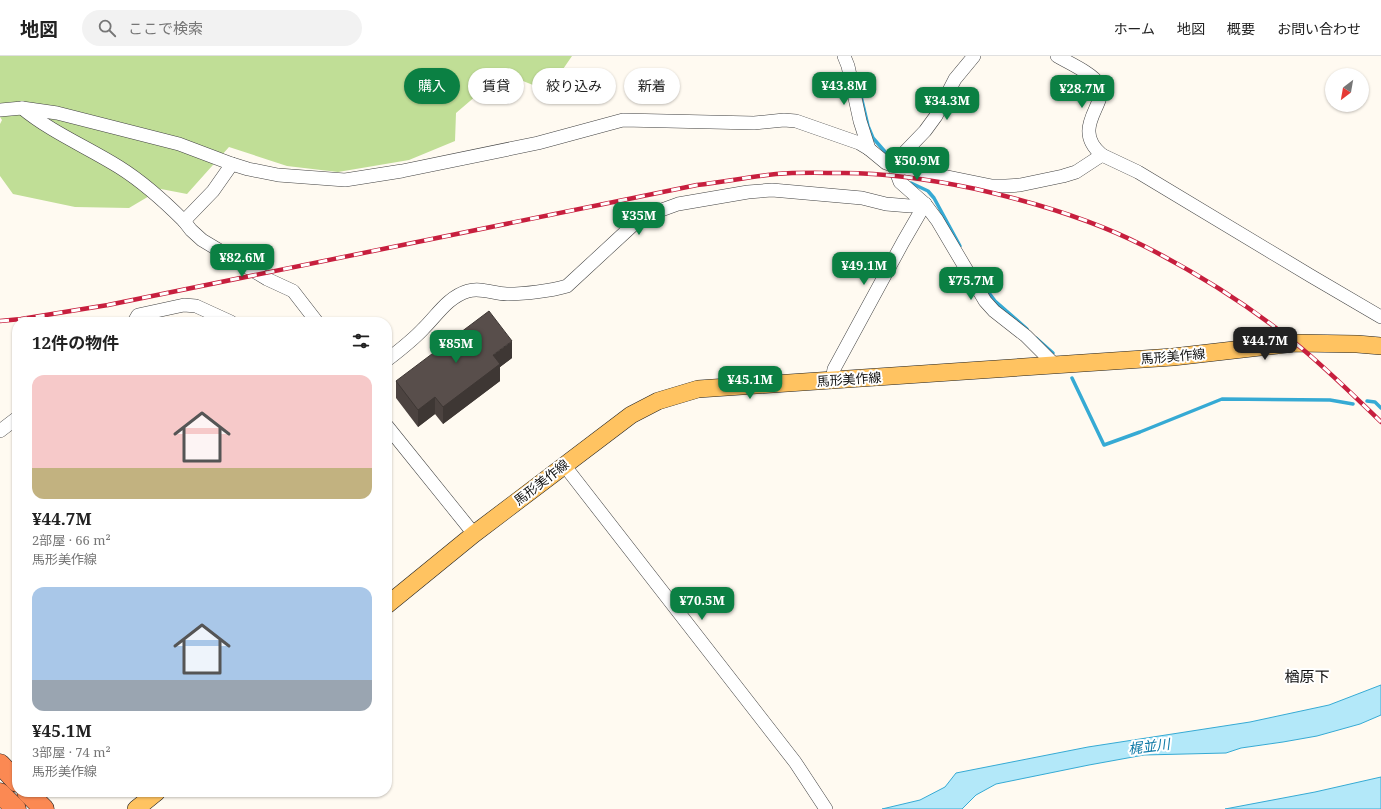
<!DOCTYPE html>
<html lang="ja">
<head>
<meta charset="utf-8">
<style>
	:root { --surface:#fff; --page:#f2f2f2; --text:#222; --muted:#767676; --line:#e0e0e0; --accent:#0b8043 }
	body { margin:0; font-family:"Noto Serif","Noto Sans JP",serif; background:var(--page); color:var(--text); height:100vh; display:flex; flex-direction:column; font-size:15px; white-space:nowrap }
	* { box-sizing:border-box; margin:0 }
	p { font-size:13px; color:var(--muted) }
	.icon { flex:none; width:22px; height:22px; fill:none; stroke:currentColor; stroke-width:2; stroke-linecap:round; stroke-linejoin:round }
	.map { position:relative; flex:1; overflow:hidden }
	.sheet { position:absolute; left:12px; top:261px; width:380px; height:480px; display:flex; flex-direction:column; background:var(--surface); border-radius:16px; box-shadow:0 1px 3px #0004 }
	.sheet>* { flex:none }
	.guide { position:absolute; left:404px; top:12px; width:380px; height:36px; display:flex; gap:8px }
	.needle { width:26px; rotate:211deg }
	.buttons { position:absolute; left:1325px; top:12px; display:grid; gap:8px }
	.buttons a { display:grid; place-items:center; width:44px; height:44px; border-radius:50%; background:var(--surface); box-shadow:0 1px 3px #0004; font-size:20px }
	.price { position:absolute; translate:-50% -34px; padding:0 9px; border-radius:8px; background:var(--accent); color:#fff; font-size:13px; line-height:26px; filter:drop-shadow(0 1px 2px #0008) }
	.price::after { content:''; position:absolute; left:50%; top:24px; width:12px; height:9px; margin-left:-6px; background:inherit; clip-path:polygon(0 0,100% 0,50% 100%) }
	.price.active { background:#222; color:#fff }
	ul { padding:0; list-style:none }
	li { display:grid; align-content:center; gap:8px; height:212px; padding:0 20px }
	li span { display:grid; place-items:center; height:124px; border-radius:12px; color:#555 }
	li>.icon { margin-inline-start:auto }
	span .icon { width:72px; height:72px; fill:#fffc; stroke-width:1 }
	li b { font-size:17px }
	h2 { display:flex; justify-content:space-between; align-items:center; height:48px; padding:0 20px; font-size:17px }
	.tag { padding:0 14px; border-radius:18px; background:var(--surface); box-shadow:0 1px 3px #0004; font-size:14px; line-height:36px }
	.tag.active { background:var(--accent); color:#fff }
	header { display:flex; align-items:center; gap:24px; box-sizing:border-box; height:56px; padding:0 20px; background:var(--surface); border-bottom:1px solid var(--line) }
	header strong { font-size:19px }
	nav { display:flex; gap:22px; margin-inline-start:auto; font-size:14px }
	.search { width:280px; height:36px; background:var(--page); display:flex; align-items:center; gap:10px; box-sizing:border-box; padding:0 14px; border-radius:22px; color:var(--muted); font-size:15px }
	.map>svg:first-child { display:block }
	.forest { fill:#c0de96 }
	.water { fill:#b3e8f9; stroke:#36aad4 }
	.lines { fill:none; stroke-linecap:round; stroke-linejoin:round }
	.stream { stroke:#36aad4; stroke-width:3.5 }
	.minor-casing { stroke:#424242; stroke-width:14 }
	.major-casing { stroke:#202020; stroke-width:18 }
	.highway-casing { stroke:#202020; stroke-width:21 }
	.minor { stroke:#fff; stroke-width:13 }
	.major { stroke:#ffc361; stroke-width:17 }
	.highway { stroke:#fb8953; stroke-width:20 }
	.rail-casing { stroke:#c71f3e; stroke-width:4.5 }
	.rail { stroke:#fff; stroke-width:3; stroke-dasharray:9; stroke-linecap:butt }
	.wall { fill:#4c4340 }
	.shaded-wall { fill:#3e3734 }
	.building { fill:#584e4b; stroke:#3e3734 }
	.labels { text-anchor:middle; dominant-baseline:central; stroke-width:4; stroke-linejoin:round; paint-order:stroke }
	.street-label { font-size:13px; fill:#0f0f0f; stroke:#fff }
	.water-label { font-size:14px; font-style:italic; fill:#117ba8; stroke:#fff }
	.quarter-label { font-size:15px; fill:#0f0f0f; stroke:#fff }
</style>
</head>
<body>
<header>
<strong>地図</strong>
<div class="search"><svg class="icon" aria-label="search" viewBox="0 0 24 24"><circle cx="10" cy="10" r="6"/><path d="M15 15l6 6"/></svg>ここで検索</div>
<nav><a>ホーム</a><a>地図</a><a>概要</a><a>お問い合わせ</a></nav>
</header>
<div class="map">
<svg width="1381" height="753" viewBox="0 0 1381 753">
	<rect width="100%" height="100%" fill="#fffaf1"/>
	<polygon class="forest" points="0,0 572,0 548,35 518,23 477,39 456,57 455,85 409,104 338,116 287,110 229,91 187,138 161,133 129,152 75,151 13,138 0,120 0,68 2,64 0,61"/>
	<g class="water">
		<polygon points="1381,629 1381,659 1360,668 1317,680 1283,686 1241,692 1226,697 1144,699 1089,709 996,728 976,739 962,753 882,753 920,744 945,731 956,717 1088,691 1250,666 1329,649"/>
		<polygon points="1381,721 1381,753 1225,753 1315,736"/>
	</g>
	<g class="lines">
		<g class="stream">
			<polyline points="860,36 868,70 873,82 887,98"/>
			<polyline points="911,127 928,135 934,142 960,190"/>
			<polyline points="978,222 995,245 1027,273"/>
			<polyline points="1036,282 1053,297"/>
			<polyline points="1072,322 1104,389 1140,376 1222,343 1330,344 1353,348"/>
			<polyline points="1367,345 1375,346 1381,352"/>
		</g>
		<g class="minor-casing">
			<g id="minor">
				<polyline points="844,0 848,10 860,65 869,93"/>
				<polyline points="974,0 955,23 936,60 925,75 899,102 894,110 900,126 925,148 937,164 985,245 994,255 1026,280 1055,309"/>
				<path d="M1057,0c12,7 35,17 42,28 11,19 -30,43 3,71"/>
				<path d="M22,52c29,24 65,39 97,59 24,15 45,34 65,54l29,-30 19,-27 16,5 30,6 67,5 57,-9 136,-28 85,-23 131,3 30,-3 12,1 63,22 10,6 17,14 8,3 98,20h14l14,-1 43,-9 13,-4 26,-17 36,17 173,104 70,41"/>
				<polyline points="0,54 22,52 57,57 179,88 232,108"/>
				<polyline points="184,165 191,174 202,184 267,223 293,235 317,266"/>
				<polyline points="134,266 138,259 184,249 196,250 231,266"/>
				<path d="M387,304c13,-10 26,-20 37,-32 14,-14 24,-31 44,-37 13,-4 26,3 39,3 17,0 43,-3 60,-8l66,-61 23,-13 22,-8 70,-12 24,-2 90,8 24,6 24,2 15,-2"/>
				<polyline points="832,324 834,313 903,186 925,148"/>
				<polyline points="387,370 474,478"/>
				<polyline points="0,375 17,362"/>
				<polyline points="564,409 795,706 826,753"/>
			</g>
		</g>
		<g class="major-casing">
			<g id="major">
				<polyline points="387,549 474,478 631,359 658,345 698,333 1173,301 1295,287 1357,288 1381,290"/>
				<polyline points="136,753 157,736"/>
			</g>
		</g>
		<g class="highway-casing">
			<g id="highway">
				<polyline points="0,708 17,726"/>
				<polyline points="27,736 44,753"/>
				<polyline points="0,737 16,753"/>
			</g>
		</g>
		<use href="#minor" class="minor"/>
		<use href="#major" class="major"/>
		<use href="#highway" class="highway"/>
		<g class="rail-casing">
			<path id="rail" d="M0,265l21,-2 87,-14 589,-120c26,-3 52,-8 79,-11 22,-2 46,-1 68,-1 44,0 89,7 132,16 57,13 115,30 168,57 53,27 104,59 150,96 31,25 59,53 87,80"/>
		</g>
		<use href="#rail" class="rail"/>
	</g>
	<polygon class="wall" points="512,302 500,311 500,325 443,368 435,358 418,371 396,342 396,325"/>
	<g class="shaded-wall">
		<polygon points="512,285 512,302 500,311 500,325 443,368 443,351 493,299"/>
		<polygon points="435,341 435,358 418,371 418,354"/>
	</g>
	<polygon class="building" points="489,255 512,285 493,299 500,308 443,351 435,341 418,354 396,325"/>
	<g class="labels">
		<g class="street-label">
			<text transform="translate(1173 300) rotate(-5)">馬形美作線</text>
			<text transform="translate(849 323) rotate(-4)">馬形美作線</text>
			<text transform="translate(541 426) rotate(-38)">馬形美作線</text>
		</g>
		<g class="water-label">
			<text transform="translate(1149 690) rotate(-7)">梶並川</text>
		</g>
		<g class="quarter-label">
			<text x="1307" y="620">楢原下</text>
		</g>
	</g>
</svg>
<div class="buttons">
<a><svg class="needle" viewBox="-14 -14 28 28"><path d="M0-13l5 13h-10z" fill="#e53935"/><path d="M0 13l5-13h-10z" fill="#767676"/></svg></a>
</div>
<b class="price" style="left:844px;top:50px">¥43.8M</b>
<b class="price" style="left:1082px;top:53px">¥28.7M</b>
<b class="price" style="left:947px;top:65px">¥34.3M</b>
<b class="price" style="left:917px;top:125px">¥50.9M</b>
<b class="price" style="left:639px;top:180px">¥35M</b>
<b class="price" style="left:242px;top:222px">¥82.6M</b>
<b class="price" style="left:864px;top:230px">¥49.1M</b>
<b class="price" style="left:971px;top:245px">¥75.7M</b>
<b class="price active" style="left:1265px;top:305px">¥44.7M</b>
<b class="price" style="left:456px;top:308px">¥85M</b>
<b class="price" style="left:750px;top:344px">¥45.1M</b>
<b class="price" style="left:702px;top:565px">¥70.5M</b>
<div class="guide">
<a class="tag active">購入</a>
<a class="tag">賃貸</a>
<a class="tag">絞り込み</a>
<a class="tag">新着</a>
</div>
<section class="sheet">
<h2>12件の物件<svg class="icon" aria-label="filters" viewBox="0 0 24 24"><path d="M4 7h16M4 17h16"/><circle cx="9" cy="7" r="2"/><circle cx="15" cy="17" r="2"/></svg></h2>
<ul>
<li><span style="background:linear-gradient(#f6c9c9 75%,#c2b280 0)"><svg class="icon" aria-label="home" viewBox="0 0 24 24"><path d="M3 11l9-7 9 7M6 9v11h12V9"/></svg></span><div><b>¥44.7M</b><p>2部屋 · 66 m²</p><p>馬形美作線</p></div></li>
<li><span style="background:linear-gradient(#a9c7e8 75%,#9aa5b1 0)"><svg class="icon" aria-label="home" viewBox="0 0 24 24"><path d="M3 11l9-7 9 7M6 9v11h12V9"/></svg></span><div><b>¥45.1M</b><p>3部屋 · 74 m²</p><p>馬形美作線</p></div></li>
</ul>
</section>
</div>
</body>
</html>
